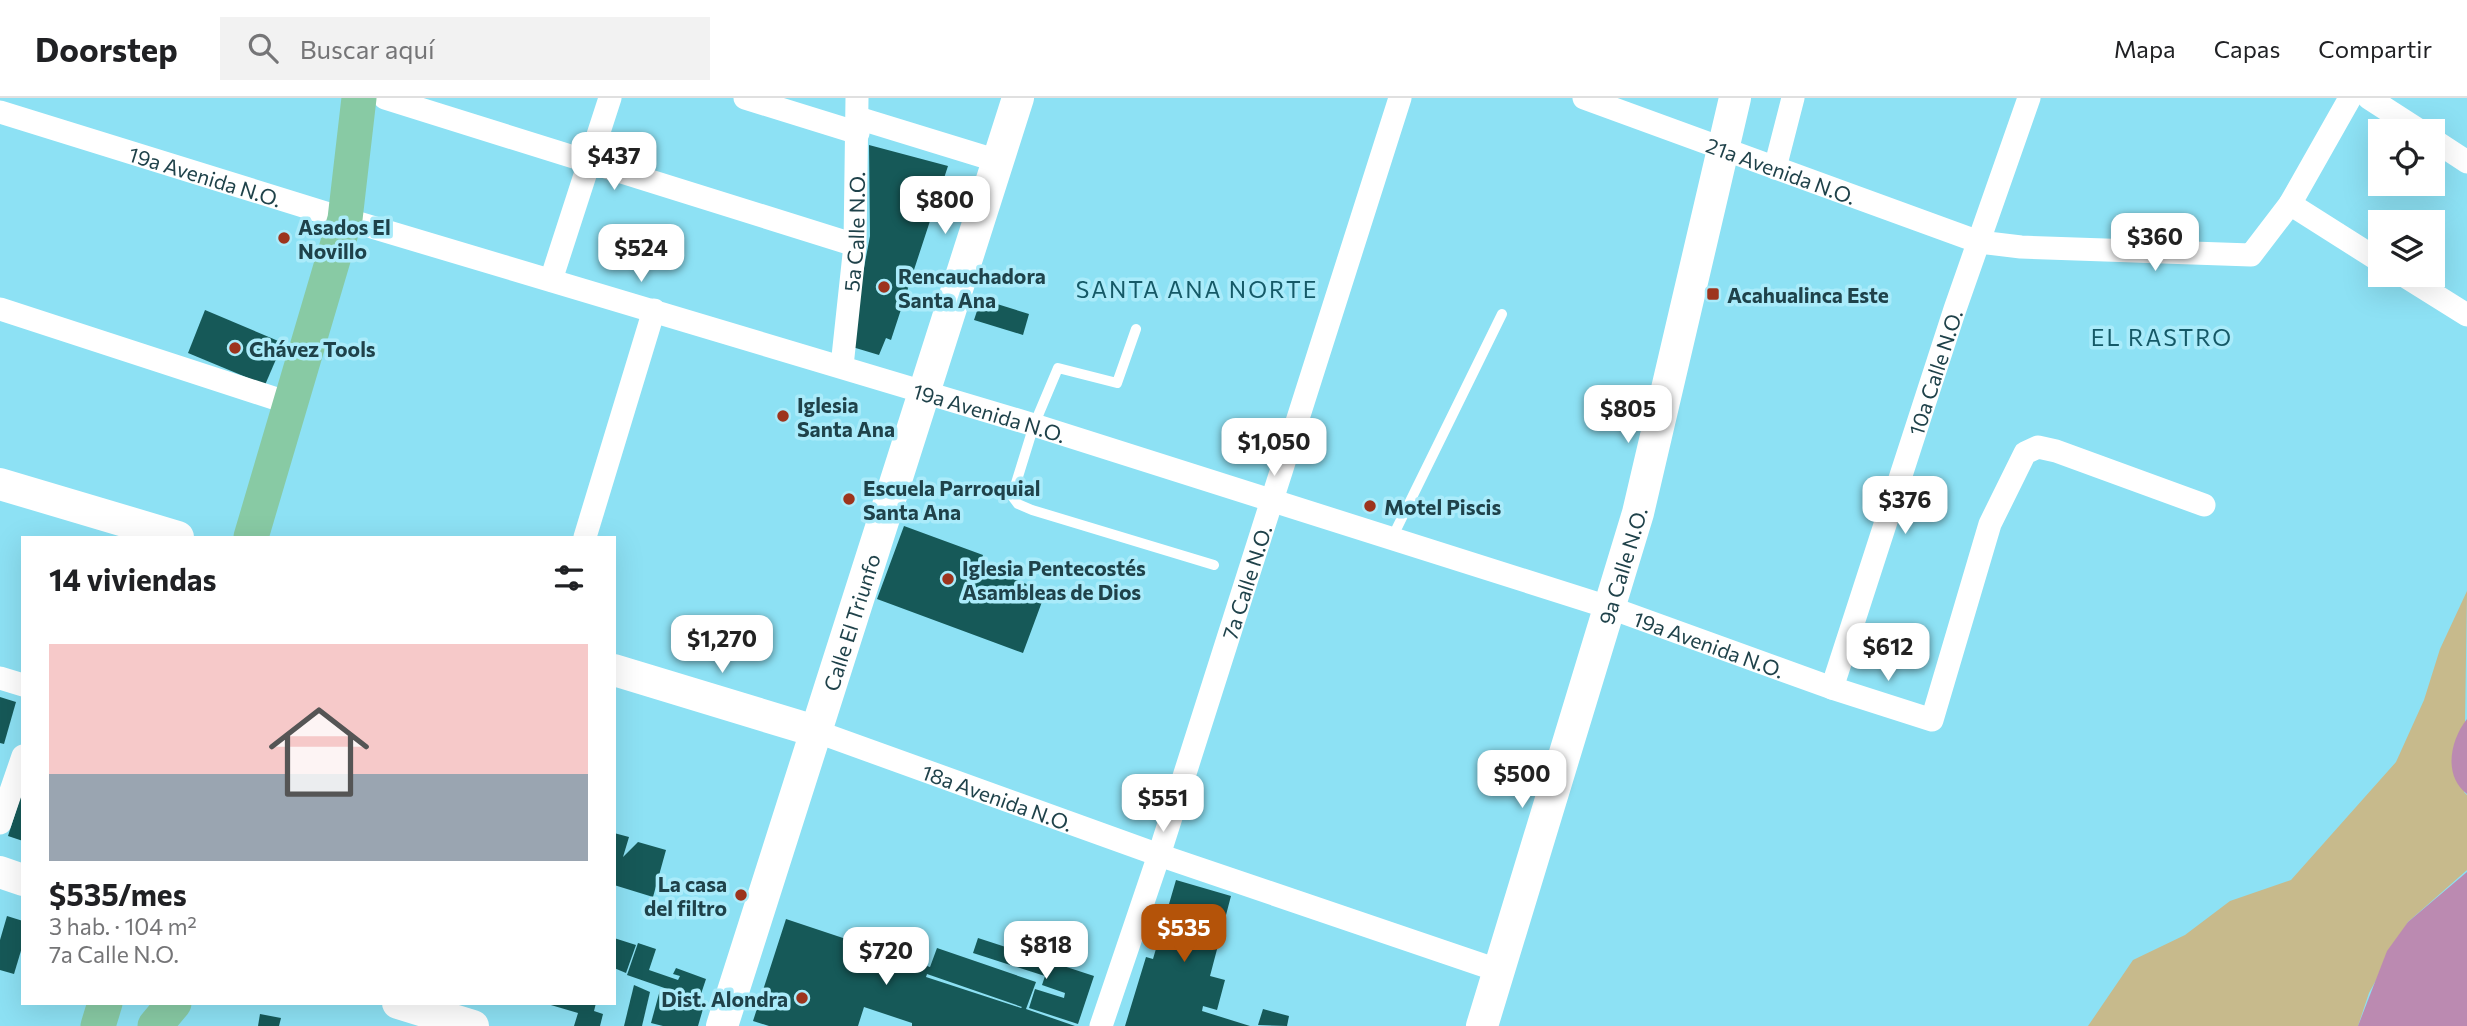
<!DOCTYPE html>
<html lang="es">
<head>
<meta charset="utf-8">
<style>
	:root { --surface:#fff; --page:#f2f2f2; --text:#202124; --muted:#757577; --line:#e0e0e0; --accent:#b45309 }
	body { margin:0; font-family:Commissioner,sans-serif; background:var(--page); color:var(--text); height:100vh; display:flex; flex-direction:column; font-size:26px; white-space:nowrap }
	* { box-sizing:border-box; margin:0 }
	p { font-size:23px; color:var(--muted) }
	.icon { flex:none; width:38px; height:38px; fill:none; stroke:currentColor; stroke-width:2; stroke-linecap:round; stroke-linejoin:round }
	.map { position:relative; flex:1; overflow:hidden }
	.sheet { position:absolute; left:21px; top:438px; width:595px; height:469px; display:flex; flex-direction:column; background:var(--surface); border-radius:0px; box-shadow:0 7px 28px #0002 }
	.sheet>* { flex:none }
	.buttons { position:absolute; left:2368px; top:21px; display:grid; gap:14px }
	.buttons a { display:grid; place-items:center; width:77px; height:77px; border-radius:0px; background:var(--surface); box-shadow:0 7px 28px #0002; font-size:35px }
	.price { position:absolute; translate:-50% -60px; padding:0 16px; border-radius:14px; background:#fff; color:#222; font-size:23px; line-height:46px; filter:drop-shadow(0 2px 4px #0008) }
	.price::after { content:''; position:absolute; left:50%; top:42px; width:21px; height:16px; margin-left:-10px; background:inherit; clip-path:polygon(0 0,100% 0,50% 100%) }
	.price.active { background:var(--accent); color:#fff }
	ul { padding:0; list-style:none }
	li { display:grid; align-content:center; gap:14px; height:371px; padding:0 28px }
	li+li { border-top:2px solid var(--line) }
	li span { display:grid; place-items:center; height:217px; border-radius:0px; color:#555 }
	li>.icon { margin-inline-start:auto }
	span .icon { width:126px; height:126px; fill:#fffc; stroke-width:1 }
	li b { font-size:30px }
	h2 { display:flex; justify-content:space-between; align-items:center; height:84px; padding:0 28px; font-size:30px }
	header { display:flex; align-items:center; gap:42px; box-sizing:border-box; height:98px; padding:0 35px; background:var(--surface); border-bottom:2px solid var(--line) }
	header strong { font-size:33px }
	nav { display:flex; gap:38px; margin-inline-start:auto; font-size:24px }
	.search { width:490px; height:63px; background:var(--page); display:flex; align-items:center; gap:18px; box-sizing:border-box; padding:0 24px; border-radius:0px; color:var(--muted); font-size:26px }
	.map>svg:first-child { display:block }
	.green { fill:#c7ba8c }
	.water { fill:#bb8ab1 }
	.building { fill:#165958; fill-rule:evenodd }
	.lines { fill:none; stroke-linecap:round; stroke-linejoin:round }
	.lane { stroke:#fff; stroke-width:10 }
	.street { stroke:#fff; stroke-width:23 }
	.secondary { stroke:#fff; stroke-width:32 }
	.primary { stroke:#88caa4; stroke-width:35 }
	.poi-dot { fill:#9d341d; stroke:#aaebfa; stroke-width:2.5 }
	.labels { text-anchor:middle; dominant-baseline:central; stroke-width:7; stroke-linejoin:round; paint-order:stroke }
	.street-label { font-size:21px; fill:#1f424a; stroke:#aaebfa }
	.poi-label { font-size:21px; font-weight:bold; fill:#1f424a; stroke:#aaebfa; text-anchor:start }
	.neighbourhood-label { font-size:23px; letter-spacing:2px; fill:#155967; stroke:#aaebfa }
</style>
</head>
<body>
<header>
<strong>Doorstep</strong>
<div class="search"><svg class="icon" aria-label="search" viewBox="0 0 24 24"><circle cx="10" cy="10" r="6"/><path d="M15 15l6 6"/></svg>Buscar aquí</div>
<nav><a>Mapa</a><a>Capas</a><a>Compartir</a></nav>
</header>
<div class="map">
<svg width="2467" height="928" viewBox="0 0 2467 928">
	<rect width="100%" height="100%" fill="#8de1f4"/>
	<polygon class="green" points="2467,493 2464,694 2467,697 2467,772 2408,824 2369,895 2358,928 2088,928 2133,862 2185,837 2230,803 2291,782 2396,664 2424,602 2440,551"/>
	<g class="water">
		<path d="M2467,621v75c-24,-18 -17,-54 0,-75z"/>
		<polygon points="2467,774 2467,928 2358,928 2387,853 2408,824"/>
	</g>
	<g class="building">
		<polygon points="869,47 948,68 891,242 886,240 879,257 849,248 870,138"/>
		<polygon points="981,201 1029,216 1023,237 974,222"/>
		<polygon points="205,212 283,245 265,287 188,255"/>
		<polygon points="904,428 983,457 979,469 1046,493 1023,555 877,501"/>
		<polygon points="0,599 16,604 4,646 0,645"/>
		<polygon points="22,694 23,694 23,743 8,738"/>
		<polygon points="614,735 629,739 623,759 638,744 666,752 653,799 614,787"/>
		<polygon points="1176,782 1231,798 1210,878 1225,882 1217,912 1203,908 1202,913 1250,928 1125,928 1146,859 1153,861"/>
		<polygon points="7,818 23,823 23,846 14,876 0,872 0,842"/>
		<path d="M786,821l144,48 7,-19 99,34 -10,27 49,17h-163v-3l-48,-16 -6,19h-89l-16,-5zM927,876l95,33 -1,1 -95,-31z"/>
		<polygon points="614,840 636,847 626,875 614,870"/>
		<polygon points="978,840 1094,878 1078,926 1029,910 1035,891 1064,900 1065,895 1042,887 1045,878 973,855"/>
		<polygon points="638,845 656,851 649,872 678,882 680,878 673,876 676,870 706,881 699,902 627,877"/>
		<polygon points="634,887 650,894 642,928 624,928"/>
		<polygon points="660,892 705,904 698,928 663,928 651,925"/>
		<polygon points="544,905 596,905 594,913 603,916 600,928 574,928 578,915"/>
		<polygon points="1263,911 1289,918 1287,928 1258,927"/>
		<polygon points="260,916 281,920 279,928 258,928"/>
	</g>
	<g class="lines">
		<g class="lane">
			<polyline points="1136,231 1117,285 1058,270 1034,327 1012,398 1018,406 1032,412 1214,467"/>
			<polyline points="1392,440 1502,216"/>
		</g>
		<g class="street">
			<polyline points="385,0 855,147"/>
			<polyline points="745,0 858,35"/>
			<path id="s1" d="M1584,0l395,144 42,5 230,8 39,-51 60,-106"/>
			<polyline points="2369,0 2420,33"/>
			<path id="s2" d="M0,14l345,107 689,206 577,183 221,80 100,32 58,-196 35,-71 13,-6 18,4 148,54"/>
			<polyline points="858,20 998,63"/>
			<polyline points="2432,41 2467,64"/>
			<polyline points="1775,70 1793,0"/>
			<polyline points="2290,106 2380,163"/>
			<polyline points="2403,177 2467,217"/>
			<polyline points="551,182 610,0"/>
			<polyline points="0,211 292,306"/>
			<path id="s3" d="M842,268l13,-121 2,-147"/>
			<polyline points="585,439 654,212"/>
			<polyline points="0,580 23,587"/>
			<path id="s4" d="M1832,590l123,-379 74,-211"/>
			<path id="s5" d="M815,633l344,124 341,116"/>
			<polyline points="0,725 23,658"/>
			<path id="s6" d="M1101,928l58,-171 241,-757"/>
		</g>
		<g class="secondary">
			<polyline points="0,386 178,439"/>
			<polyline points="614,572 815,633"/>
			<polyline points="0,774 23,782"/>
			<polyline points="398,905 473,928"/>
			<path id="s7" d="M722,928l296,-928"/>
			<path id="s8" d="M1482,928l156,-513 97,-415"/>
		</g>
		<g class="primary">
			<polyline points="251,439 345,121 359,0"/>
			<polyline points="98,928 105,905"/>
			<polyline points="155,928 174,905"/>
		</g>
	</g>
	<g class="poi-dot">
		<circle cx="284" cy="140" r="7"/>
		<circle cx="884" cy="189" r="7"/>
		<rect x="1706" y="189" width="14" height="14" rx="3.5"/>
		<circle cx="235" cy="250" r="7"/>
		<circle cx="783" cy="318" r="7"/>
		<circle cx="849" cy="401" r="7"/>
		<circle cx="1370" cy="408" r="7"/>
		<circle cx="948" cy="481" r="7"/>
		<circle cx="741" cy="797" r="7"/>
		<circle cx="802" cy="900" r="7"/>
	</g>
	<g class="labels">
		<g class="street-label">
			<text stroke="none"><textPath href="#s1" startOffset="210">21a Avenida N.O.</textPath></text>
			<text stroke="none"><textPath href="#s2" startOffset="215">19a Avenida N.O.</textPath></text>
			<text stroke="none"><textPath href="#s3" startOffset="135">5a Calle N.O.</textPath></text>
			<text stroke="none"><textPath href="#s4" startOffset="332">10a Calle N.O.</textPath></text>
			<text stroke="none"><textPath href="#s2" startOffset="1034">19a Avenida N.O.</textPath></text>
			<text stroke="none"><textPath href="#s8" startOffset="481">9a Calle N.O.</textPath></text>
			<text stroke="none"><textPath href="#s6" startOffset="467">7a Calle N.O.</textPath></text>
			<text stroke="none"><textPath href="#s7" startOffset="424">Calle El Triunfo</textPath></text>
			<text stroke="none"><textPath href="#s2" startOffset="1790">19a Avenida N.O.</textPath></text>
			<text stroke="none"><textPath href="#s5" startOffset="194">18a Avenida N.O.</textPath></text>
		</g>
		<g class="poi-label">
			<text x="298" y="128">Asados El<tspan x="298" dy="24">Novillo</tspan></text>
			<text x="898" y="177">Rencauchadora<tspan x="898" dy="24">Santa Ana</tspan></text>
			<text x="1727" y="196">Acahualinca Este</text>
			<text x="249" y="250">Chávez Tools</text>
			<text x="797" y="306">Iglesia<tspan x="797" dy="24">Santa Ana</tspan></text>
			<text x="863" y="389">Escuela Parroquial<tspan x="863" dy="24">Santa Ana</tspan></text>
			<text x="1384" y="408">Motel Piscis</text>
			<text x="962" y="469">Iglesia Pentecostés<tspan x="962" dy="24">Asambleas de Dios</tspan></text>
			<text x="727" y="785" text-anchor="end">La casa<tspan x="727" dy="24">del filtro</tspan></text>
			<text x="788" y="900" text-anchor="end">Dist. Alondra</text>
		</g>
		<g class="neighbourhood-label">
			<text x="1197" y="191">SANTA ANA NORTE</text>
			<text x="2162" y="239">EL RASTRO</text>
		</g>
	</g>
</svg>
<div class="buttons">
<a><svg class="icon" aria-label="locate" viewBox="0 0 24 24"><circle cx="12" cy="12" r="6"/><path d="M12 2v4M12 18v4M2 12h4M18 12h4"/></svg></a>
<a><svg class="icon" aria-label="layers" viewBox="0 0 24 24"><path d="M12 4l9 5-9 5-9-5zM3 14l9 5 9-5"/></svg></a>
</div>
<b class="price" style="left:614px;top:94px">$437</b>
<b class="price" style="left:945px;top:138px">$800</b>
<b class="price" style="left:2155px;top:175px">$360</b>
<b class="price" style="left:641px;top:186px">$524</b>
<b class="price" style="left:1628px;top:347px">$805</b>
<b class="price" style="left:1274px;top:380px">$1,050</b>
<b class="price" style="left:1905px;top:438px">$376</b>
<b class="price" style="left:722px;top:577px">$1,270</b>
<b class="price" style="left:1888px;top:585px">$612</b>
<b class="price" style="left:1522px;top:712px">$500</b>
<b class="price" style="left:1163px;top:736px">$551</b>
<b class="price active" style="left:1184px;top:866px">$535</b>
<b class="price" style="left:1046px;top:883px">$818</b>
<b class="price" style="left:886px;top:889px">$720</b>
<section class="sheet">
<h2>14 viviendas<svg class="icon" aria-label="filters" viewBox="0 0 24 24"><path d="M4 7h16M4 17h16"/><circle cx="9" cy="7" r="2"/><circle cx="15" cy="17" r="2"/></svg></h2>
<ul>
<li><span style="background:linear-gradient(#f6c9c9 60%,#9aa5b1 0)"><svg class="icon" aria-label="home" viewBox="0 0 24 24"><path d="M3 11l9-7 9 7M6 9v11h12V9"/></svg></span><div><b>$535/mes</b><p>3 hab. · 104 m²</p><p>7a Calle N.O.</p></div></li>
</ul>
</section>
</div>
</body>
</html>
